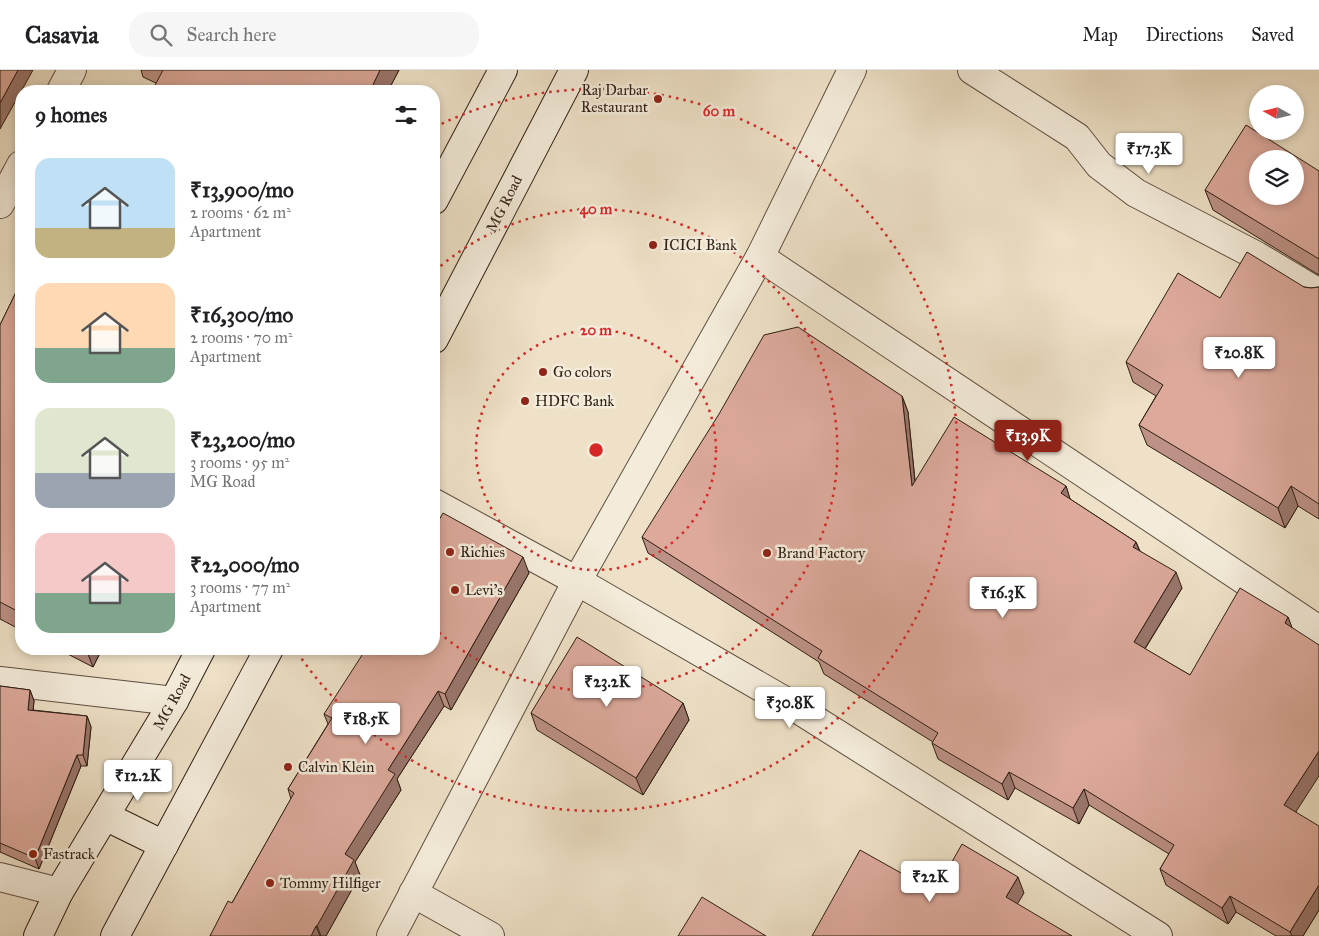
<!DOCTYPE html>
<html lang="en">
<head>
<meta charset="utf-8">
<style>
	:root { --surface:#fff; --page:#f6f6f6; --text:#202124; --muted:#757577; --line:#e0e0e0; --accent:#8f2418 }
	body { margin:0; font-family:"IM FELL Great Primer",serif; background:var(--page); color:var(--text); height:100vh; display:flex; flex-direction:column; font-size:19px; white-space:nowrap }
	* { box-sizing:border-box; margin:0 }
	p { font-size:16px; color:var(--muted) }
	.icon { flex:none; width:28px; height:28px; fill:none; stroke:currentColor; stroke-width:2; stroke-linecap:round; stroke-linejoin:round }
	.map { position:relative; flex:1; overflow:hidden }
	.panel { position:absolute; left:15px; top:15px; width:425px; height:570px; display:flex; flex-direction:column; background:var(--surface); border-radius:20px; box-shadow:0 2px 8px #0003 }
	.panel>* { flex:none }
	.needle { width:32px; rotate:278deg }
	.fabs { position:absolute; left:1249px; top:15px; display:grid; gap:10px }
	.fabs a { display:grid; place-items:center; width:55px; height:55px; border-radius:50%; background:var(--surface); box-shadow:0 2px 8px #0003; font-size:25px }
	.price { position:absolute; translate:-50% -42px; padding:0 11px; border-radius:5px; background:#fff; color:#222; font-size:16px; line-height:32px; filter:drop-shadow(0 1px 2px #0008) }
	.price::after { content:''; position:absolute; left:50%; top:30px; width:15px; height:11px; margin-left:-8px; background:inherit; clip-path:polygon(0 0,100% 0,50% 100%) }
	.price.selected { background:var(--accent); color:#fff }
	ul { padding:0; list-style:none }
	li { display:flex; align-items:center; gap:15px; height:125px; padding:0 20px }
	li span { display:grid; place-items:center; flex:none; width:140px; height:100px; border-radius:15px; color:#555 }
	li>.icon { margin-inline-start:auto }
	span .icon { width:60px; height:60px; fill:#fffc; stroke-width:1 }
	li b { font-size:21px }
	h2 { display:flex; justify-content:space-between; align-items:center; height:60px; padding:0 20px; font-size:21px }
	header { display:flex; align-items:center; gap:30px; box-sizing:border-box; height:70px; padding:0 25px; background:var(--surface); border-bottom:1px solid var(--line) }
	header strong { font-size:24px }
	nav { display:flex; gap:28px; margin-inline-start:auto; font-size:18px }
	.search { width:350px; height:45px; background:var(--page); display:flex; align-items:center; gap:12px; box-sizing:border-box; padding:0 18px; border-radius:20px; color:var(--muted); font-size:19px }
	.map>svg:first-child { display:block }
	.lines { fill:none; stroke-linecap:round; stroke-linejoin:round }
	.minor-casing { stroke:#5e4f41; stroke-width:30 }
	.secondary-casing { stroke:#2e1e14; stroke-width:30 }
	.minor { stroke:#f4ecdb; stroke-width:28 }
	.secondary { stroke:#f4ecdb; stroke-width:28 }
	.wall { fill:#bd9185; stroke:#2e1e14 }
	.shaded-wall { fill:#9a766c; stroke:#2e1e14 }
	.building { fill:#dca99b; stroke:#2e1e14; fill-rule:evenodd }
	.ring { fill:none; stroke:#d62828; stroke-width:2.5; stroke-dasharray:2.5 5 }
	.poi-dot { fill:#8f2418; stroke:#f4ecdb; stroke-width:2 }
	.labels { text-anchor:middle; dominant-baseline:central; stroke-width:5; stroke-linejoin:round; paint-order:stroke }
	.poi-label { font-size:15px; fill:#2e1e14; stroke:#f4ecdb; text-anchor:start }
	.street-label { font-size:15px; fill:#2e1e14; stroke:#f4ecdb }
	.centre { fill:#d62828; stroke:#f4ecdb; stroke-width:2.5 }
	.ring-label { font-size:15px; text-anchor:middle; font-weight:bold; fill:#d62828; stroke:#f4ecdb; stroke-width:5; stroke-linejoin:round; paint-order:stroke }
</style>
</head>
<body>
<header>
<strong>Casavia</strong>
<div class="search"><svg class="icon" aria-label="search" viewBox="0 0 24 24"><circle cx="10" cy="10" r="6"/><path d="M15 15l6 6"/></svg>Search here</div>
<nav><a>Map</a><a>Directions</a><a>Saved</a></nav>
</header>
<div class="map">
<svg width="1319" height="866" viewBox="0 0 1319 866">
	<rect width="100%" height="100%" fill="#eee1c7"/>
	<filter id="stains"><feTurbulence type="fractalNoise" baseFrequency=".004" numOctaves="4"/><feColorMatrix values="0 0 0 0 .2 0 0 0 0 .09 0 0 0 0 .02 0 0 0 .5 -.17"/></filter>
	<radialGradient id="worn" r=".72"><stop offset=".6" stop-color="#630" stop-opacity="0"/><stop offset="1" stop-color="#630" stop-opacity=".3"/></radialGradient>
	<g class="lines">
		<g class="minor-casing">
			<g id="minor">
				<polyline points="972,0 1077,67 1099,95 1136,123 1257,186 1319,223"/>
				<polyline points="61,21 72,0"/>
				<polyline points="0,134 21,95"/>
				<polyline points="760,187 1319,560"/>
				<polyline points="434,433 577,511 785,631 1158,866"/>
				<polyline points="0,611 174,631"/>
				<polyline points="0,807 59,822"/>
				<polyline points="413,823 490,866"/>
				<polyline points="391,866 577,511 760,187 852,0"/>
			</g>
		</g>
		<g class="secondary-casing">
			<g id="secondary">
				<polyline points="434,130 503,0"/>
				<polyline points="434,269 574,0"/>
				<polyline points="105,746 164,775"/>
				<polyline points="38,866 59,822 174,631 201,579"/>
				<polyline points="115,866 269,579"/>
			</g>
		</g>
		<use href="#minor" class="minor"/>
		<use href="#secondary" class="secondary"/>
	</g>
	<g class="wall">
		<polygon points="141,0 399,0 388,21 156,13 143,7"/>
		<polygon points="1319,101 1319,205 1213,140 1205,120"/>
		<polygon points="21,212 21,560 0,549 0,255"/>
		<polygon points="1304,217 1311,218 1319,217 1319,449 1298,436 1285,458 1147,375 1139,355 1156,326 1133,312 1126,292 1220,228"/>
		<polygon points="902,326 908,342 915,410 1066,416 1070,429 1136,472 1140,481 1182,518 1145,579 1190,605 1288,547 1292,558 1296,742 1319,840 1303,866 1276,866 1236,842 1228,854 1166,815 1160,799 1169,784 1089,735 1079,754 1015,718 1008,730 938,689 932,673 933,672 824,604 819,592 648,483 642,467"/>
		<polygon points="529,503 451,640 444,636 397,709 401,720 355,792 360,805 326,866 210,866 232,833 291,729 288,719 328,654 324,644"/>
		<polygon points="58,579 102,579 93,597"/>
		<polygon points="0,616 30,620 34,631 33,640 87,646 91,657 87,696 81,696 39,799 0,782"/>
		<polygon points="683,633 689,650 643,725 537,660 531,643"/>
	</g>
	<g class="shaded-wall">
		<polygon points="18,0 33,0 0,59 0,33"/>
		<polygon points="380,0 399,0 388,21 370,21"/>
		<polygon points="902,326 908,342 917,432 912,416"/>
		<polygon points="1066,416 1071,432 1061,423"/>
		<polygon points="1291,416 1298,436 1285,458 1278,438"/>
		<polygon points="1136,472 1142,488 1133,477"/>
		<polygon points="523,487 529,503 451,640 445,624"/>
		<polygon points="1176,502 1182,518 1139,588 1134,572"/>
		<polygon points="1288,547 1294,563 1285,553"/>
		<polygon points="86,579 102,579 93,597"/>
		<polygon points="30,620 34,631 32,651 28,640"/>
		<polygon points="438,621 444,636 397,709 401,720 355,792 360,805 326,866 321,866 317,856 345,784 388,700"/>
		<polygon points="683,633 689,650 643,725 636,708"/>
		<polygon points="87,646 91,657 87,696 83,685"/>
		<polygon points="1319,681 1319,706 1290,751 1284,735"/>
		<polygon points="77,685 81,696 39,799 35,788"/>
		<polygon points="1009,702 1015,718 1008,730 1002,714"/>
		<polygon points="1084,719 1089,735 1079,754 1073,738"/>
		<polygon points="1018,807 1024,823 1012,843 1006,827"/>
		<polygon points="1319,815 1319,840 1303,866 1292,866 1290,862"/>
		<polygon points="1230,826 1236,842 1228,854 1222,838"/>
		<polygon points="316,856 320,866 311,866"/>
	</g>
	<g class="building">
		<polygon points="0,0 18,0 0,33"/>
		<polygon points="163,0 380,0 370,21 152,21"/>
		<path d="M1246,55l73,46v88l-114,-69zM1258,89h37v37h-37z"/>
		<polygon points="1247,182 1304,217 1311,218 1319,217 1319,434 1291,416 1278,438 1139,355 1163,315 1126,292 1178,203 1220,228"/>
		<polygon points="21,212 21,543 0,532 0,255"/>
		<polygon points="798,257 902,326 912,416 954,347 1066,416 1061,423 1136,472 1133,477 1176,502 1134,572 1190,605 1240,518 1288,547 1285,553 1319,575 1319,681 1284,735 1319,756 1319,815 1290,862 1230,826 1222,838 1160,799 1174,775 1084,719 1073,738 1009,702 1002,714 932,673 938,663 818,588 822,581 642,467 719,344 764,265"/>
		<polygon points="443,443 523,487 445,624 438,621 388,700 395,704 345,784 354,790 317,856 316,856 311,866 210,866 228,831 232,833 294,723 288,719 332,648 324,644 366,579 434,579 434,459"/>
		<polygon points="577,567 683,633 636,708 531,643"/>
		<polygon points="0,616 30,620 28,640 87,646 83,685 77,685 35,788 0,773"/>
		<polygon points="962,774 1018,807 1006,827 1072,866 812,866 860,780 935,822"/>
		<polygon points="702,827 766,866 678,866"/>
	</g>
	<g class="ring">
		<circle cx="596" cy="380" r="120"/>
		<path d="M435 201A241 241 0 1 1 435 559"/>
		<path d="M435 57A361 361 0 1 1 295 579"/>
	</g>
	<g class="poi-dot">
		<circle cx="658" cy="29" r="5"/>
		<circle cx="653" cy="175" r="5"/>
		<circle cx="543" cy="302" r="5"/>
		<circle cx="525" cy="331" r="5"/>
		<circle cx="450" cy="482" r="5"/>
		<circle cx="767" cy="483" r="5"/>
		<circle cx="455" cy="520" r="5"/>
		<circle cx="288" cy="697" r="5"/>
		<circle cx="33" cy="784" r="5"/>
		<circle cx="270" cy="813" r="5"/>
	</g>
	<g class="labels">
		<g class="poi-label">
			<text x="648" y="20" text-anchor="end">Raj Darbar<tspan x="648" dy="17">Restaurant</tspan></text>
			<text x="663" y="175">ICICI Bank</text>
			<text x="553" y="302">Go colors</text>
			<text x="535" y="331">HDFC Bank</text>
			<text x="460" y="482">Richies</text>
			<text x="777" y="483">Brand Factory</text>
			<text x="465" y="520">Levi's</text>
			<text x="298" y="697">Calvin Klein</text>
			<text x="43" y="784">Fastrack</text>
			<text x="280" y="813">Tommy Hilfiger</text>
		</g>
		<g class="street-label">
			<text transform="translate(504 134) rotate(-63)">MG Road</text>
			<text transform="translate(172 632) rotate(-61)">MG Road</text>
		</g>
	</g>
	<circle cx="596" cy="380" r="8" class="centre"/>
	<g class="ring-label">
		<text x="719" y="46">60 m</text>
		<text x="596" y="144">40 m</text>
		<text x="596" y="265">20 m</text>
	</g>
	<rect width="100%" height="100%" filter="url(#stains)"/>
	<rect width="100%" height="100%" fill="url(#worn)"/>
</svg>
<div class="fabs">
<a><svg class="needle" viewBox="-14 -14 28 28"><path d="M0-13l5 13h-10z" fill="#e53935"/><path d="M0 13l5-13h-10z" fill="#757577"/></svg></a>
<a><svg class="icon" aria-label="layers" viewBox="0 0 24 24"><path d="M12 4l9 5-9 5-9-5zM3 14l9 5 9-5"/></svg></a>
</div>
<b class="price" style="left:1149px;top:105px">₹17.3K</b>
<b class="price" style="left:1239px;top:309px">₹20.8K</b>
<b class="price selected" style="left:1028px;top:392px">₹13.9K</b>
<b class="price" style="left:1003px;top:549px">₹16.3K</b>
<b class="price" style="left:607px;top:638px">₹23.2K</b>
<b class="price" style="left:790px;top:659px">₹30.8K</b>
<b class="price" style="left:366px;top:675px">₹18.5K</b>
<b class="price" style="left:138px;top:732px">₹12.2K</b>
<b class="price" style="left:930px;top:833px">₹22K</b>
<section class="panel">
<h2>9 homes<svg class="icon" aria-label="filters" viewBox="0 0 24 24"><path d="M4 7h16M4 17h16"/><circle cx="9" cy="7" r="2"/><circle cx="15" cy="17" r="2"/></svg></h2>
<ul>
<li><span style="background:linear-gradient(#bfe0f5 70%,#c2b280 0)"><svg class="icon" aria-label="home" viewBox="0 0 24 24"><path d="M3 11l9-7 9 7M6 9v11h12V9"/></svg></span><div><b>₹13,900/mo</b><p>2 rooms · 62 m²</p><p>Apartment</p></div></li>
<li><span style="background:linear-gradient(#ffd9b3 65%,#7fa58c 0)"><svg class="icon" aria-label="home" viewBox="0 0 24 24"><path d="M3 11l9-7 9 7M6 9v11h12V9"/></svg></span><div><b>₹16,300/mo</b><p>2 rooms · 70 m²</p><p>Apartment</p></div></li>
<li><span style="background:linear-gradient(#dfe7d0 65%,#9aa5b1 0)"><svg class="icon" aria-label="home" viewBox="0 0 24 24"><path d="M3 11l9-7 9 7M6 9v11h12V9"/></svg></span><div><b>₹23,200/mo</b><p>3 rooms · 95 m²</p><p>MG Road</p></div></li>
<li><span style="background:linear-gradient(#f6c9c9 60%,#7fa58c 0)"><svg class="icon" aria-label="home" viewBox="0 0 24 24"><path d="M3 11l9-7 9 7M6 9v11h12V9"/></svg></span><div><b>₹22,000/mo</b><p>3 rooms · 77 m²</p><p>Apartment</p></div></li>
</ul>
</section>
</div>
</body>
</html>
